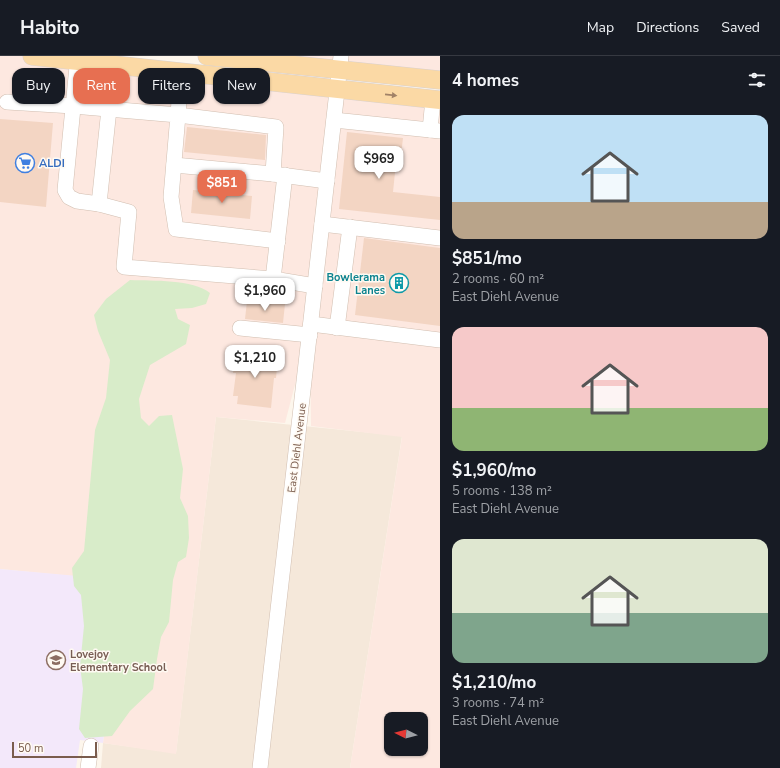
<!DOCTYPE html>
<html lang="en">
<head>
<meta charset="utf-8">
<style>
	:root { --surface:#171b24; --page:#242831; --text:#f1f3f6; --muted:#9ea1a6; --line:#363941; --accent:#e76f51 }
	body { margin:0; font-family:"Nunito Sans",sans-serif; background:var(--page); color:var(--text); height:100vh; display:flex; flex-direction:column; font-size:15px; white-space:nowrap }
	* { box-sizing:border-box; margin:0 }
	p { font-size:13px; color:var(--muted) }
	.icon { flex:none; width:22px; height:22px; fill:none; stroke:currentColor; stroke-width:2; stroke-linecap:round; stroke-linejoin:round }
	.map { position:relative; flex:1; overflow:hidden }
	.side { display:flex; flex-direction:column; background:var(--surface); width:340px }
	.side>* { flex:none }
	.top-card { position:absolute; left:12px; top:12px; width:368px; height:36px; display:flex; gap:8px }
	.needle { width:26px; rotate:276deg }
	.tools { position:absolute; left:384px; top:656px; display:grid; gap:8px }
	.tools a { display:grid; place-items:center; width:44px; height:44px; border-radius:8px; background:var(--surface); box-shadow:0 1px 3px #0004; font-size:20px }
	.scale { position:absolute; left:12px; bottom:10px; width:85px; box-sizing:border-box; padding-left:4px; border:2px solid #7a5c4d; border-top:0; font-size:11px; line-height:14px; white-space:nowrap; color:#7a5c4d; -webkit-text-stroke:3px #fffaf3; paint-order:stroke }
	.price { position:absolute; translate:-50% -34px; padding:0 9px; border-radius:8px; background:#fff; color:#222; font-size:13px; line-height:26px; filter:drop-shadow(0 1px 2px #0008) }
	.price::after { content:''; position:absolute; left:50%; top:24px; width:12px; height:9px; margin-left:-6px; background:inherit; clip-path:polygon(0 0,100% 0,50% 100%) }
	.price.current { background:var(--accent); color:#fff }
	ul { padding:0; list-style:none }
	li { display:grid; align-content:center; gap:8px; height:212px; padding:0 12px }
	li span { display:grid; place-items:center; height:124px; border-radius:12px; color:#555 }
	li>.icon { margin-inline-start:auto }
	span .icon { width:72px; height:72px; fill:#fffc; stroke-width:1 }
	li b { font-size:17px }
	h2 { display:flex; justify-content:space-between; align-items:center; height:48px; padding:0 12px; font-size:17px }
	.tag { padding:0 14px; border-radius:12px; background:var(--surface); box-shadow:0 1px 3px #0004; font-size:14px; line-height:36px }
	.tag.current { background:var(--accent); color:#fff }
	header { display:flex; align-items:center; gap:24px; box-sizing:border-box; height:56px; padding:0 20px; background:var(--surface); border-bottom:1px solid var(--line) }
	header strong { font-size:19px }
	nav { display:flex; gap:22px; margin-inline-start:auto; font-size:14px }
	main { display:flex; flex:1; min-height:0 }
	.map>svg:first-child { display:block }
	.residential { fill:#f5e8da }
	.commercial { fill:#fde8e0; fill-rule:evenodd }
	.education { fill:#f3e8fa }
	.green { fill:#d8ecc9 }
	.building { fill:#f3d5c3 }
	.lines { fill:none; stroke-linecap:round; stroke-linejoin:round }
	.minor-casing { stroke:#d1beb0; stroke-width:16 }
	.major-casing { stroke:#dad1cd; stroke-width:19 }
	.minor { stroke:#fff; stroke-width:15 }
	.major { stroke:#fbd9a5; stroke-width:18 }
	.oneway { fill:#a18267 }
	.labels { text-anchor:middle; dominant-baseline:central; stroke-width:3; stroke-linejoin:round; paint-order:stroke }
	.shop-label { font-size:11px; font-weight:bold; fill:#366cbe; stroke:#fffaf3; text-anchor:start }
	.culture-label { font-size:11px; font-weight:bold; fill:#0d838f; stroke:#fffaf3; text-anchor:end }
	.street-label { font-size:11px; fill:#7a5c4d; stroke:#fffaf3 }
	.education-label { font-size:11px; font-weight:bold; fill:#785e54; stroke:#fffaf3; text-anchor:start }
</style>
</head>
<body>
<header>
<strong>Habito</strong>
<nav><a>Map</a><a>Directions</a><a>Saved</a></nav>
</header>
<main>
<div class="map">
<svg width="440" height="712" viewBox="0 0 440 712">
	<rect width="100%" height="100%" fill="#fdf6ec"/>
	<polygon class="residential" points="216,361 402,380 350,712 101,712 103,687 176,697"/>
	<g class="commercial">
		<path d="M0,0h32l408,44v668h-90l52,-331 -91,-11 -1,-99 -25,96 -69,-6 -40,337 -73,-11 19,-162 -122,-12zM391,663h30v30h-30z"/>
		<polygon points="207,0 440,0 440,24"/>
	</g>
	<polygon class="education" points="0,513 122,524 103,687 80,684 76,712 0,712"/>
	<path class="green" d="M130,224c23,1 63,-1 80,13l-4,11 -14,4 -17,1 3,10 12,6 -4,19 -36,21 -11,34 2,19 8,8 10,-10 13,-1 11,54 -3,29 8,18 1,22 -3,19 -8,5 -5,18 -4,42 -8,15 -4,22 -4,30 -23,22 -18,25 -27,2 -6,-9 4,-40 -3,-23 4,-40 -3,-31 -7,-9 -2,-18 12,-17 11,-121 11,-32 4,-38 -12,-29 -4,-16 12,-16z"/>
	<g class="building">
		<polygon points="0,63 53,67 46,151 0,146"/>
		<polygon points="187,71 266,79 265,104 184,96"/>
		<polygon points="347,76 403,82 400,107 396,107 393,136 440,141 440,164 339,153"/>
		<polygon points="193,134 252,140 250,163 191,157"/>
		<polygon points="364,182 440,192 440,270 355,259"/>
		<polygon points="247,245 285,248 283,267 245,263"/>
		<polygon points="236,296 278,301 276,322 274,322 271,352 237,348 238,340 233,340 236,317 233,317"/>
	</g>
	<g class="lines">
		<g class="minor-casing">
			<g id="minor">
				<polyline points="78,0 65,134 69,141 77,145 99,148 129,156 124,211 273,223"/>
				<polyline points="181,16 178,59 276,71 273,118 327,125"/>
				<polyline points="7,46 73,50 178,59 171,141 176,173 278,185"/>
				<polyline points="334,64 440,75"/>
				<polyline points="430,74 433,43"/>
				<polyline points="174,109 273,118"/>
				<polyline points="285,119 273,223 315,230"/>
				<polyline points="99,148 109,53"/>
				<polyline points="322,168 440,182"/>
				<polyline points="311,268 440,284"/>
				<polyline points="240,272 310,279"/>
				<polyline points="337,272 350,171"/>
				<polyline points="88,712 91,690"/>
				<polyline points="260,712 341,0"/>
			</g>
		</g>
		<g class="major-casing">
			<g id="major">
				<polyline points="32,0 440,44"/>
				<polyline points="207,0 440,24"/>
			</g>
		</g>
		<use href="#minor" class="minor"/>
		<use href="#major" class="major"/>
	</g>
	<defs><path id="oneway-solid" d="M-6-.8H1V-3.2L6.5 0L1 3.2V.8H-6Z"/></defs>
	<use class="oneway" href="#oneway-solid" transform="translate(391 39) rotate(6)"/>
	<defs>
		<g id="supermarket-ring" transform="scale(1)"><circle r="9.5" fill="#fffaf3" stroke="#3f7fe0" stroke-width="1.5"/><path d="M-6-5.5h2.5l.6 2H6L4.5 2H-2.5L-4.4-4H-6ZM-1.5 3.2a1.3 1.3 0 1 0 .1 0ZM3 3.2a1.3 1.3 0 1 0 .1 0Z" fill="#3f7fe0"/></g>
		<g id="building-ring" transform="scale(1)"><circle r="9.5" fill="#fffaf3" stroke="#0f9aa8" stroke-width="1.5"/><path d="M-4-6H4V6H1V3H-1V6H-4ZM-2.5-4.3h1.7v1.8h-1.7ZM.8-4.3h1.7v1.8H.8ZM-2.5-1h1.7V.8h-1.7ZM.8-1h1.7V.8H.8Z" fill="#0f9aa8"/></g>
		<g id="school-ring" transform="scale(1)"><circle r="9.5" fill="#fffaf3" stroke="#8d6e63" stroke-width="1.5"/><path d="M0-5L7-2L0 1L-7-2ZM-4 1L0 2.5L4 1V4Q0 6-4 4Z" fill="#8d6e63"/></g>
	</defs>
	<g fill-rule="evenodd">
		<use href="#supermarket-ring" x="25" y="107"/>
		<use href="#building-ring" x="399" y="227"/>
		<use href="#school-ring" x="56" y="604"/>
	</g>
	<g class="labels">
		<g class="shop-label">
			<text x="39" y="107">ALDI</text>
		</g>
		<g class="culture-label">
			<text x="385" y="221">Bowlerama<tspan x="385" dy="13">Lanes</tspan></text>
		</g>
		<g class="street-label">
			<text transform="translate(297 392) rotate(-83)">East Diehl Avenue</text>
		</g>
		<g class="education-label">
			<text x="70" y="598">Lovejoy<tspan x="70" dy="13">Elementary School</tspan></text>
		</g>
	</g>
</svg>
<div class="tools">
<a><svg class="needle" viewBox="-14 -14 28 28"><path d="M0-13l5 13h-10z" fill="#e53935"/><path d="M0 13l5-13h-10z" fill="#9ea1a6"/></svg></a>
</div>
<div class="scale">50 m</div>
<b class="price" style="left:379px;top:124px">$969</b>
<b class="price current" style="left:222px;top:148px">$851</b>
<b class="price" style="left:265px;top:256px">$1,960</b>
<b class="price" style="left:255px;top:323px">$1,210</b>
<div class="top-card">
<a class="tag">Buy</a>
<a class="tag current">Rent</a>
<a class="tag">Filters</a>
<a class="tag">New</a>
</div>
</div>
<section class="side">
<h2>4 homes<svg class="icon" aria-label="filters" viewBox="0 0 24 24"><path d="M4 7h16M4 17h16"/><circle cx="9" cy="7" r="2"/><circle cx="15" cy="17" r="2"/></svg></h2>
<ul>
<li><span style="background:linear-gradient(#bfe0f5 70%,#b9a48a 0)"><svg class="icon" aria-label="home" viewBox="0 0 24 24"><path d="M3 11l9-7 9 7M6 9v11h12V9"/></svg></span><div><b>$851/mo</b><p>2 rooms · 60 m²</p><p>East Diehl Avenue</p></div></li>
<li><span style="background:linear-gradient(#f6c9c9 65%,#8fb573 0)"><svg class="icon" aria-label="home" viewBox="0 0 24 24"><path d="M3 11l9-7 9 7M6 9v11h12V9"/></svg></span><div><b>$1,960/mo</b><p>5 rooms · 138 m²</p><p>East Diehl Avenue</p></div></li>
<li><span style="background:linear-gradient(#dfe7d0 60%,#7fa58c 0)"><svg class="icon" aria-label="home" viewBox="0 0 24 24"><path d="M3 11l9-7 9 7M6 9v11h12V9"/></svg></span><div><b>$1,210/mo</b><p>3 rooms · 74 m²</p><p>East Diehl Avenue</p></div></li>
</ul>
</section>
</main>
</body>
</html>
